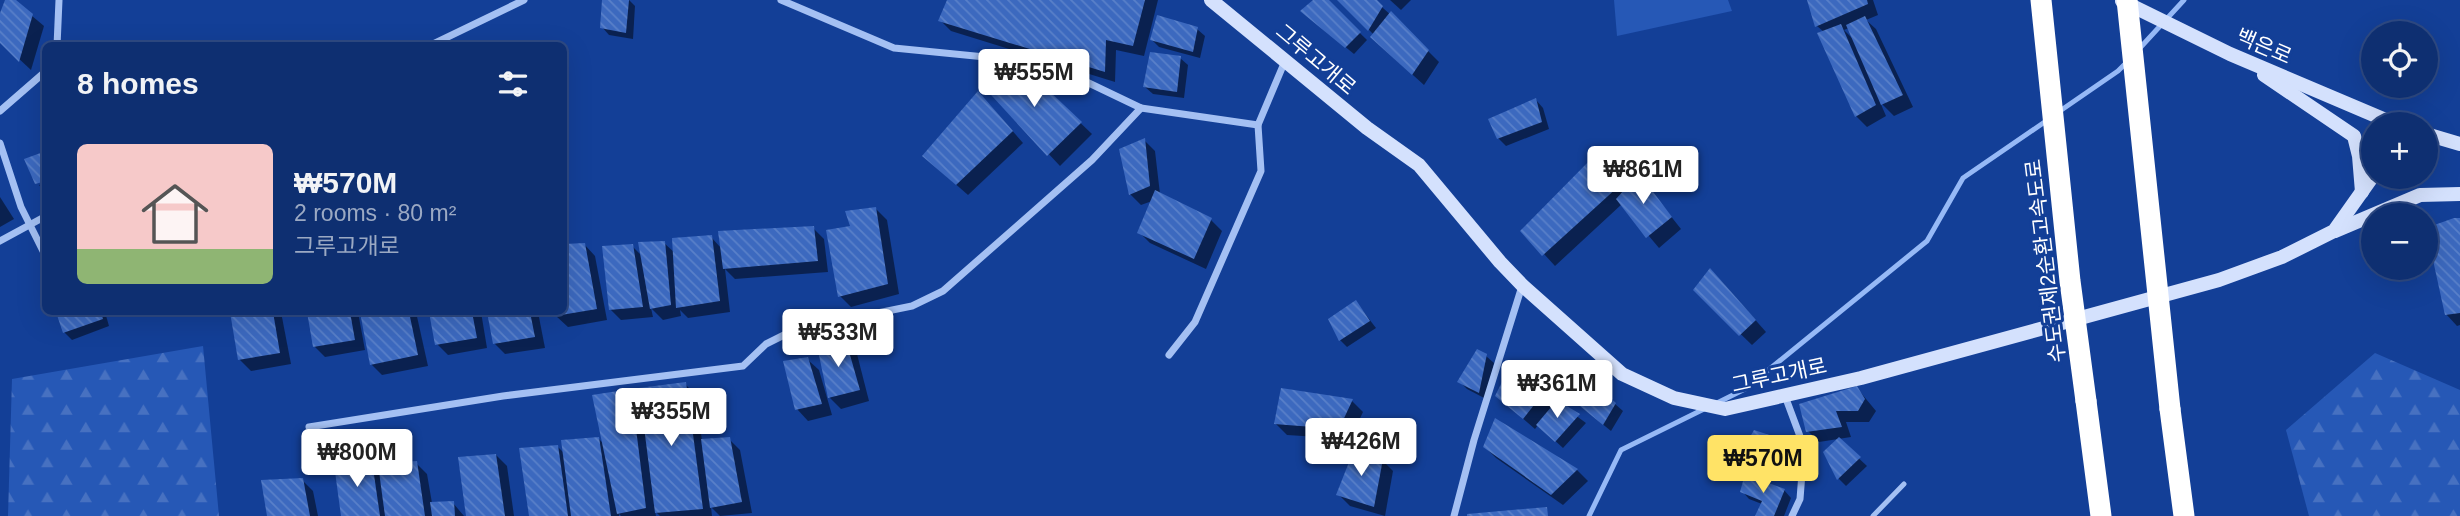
<!DOCTYPE html>
<html lang="en">
<head>
<meta charset="utf-8">
<style>
	:root { --surface:#0e2f71; --page:#173776; --text:#f1f3f6; --muted:#9ba9c3; --line:#2e4a84; --accent:#ffe366 }
	body { margin:0; font-family:Helvetica,"Noto Sans KR",sans-serif; background:var(--page); color:var(--text); height:100vh; display:flex; flex-direction:column; font-size:26px; white-space:nowrap }
	* { box-sizing:border-box; margin:0 }
	p { font-size:23px; color:var(--muted) }
	.icon { flex:none; width:38px; height:38px; fill:none; stroke:currentColor; stroke-width:2; stroke-linecap:round; stroke-linejoin:round }
	.map { position:relative; flex:1; overflow:hidden }
	.drawer { position:absolute; left:42px; top:42px; width:525px; height:273px; display:flex; flex-direction:column; background:var(--surface); border-radius:10px; box-shadow:0 7px 28px #0002,0 0 0 2px var(--line) }
	.drawer>* { flex:none }
	.fabs { position:absolute; left:2361px; top:21px; display:grid; gap:14px }
	.fabs a { display:grid; place-items:center; width:77px; height:77px; border-radius:50%; background:var(--surface); box-shadow:0 7px 28px #0002,0 0 0 2px var(--line); font-size:35px }
	.price { position:absolute; translate:-50% -60px; padding:0 16px; border-radius:7px; background:#fff; color:#222; font-size:23px; line-height:46px; filter:drop-shadow(0 2px 4px #0008) }
	.price::after { content:''; position:absolute; left:50%; top:42px; width:21px; height:16px; margin-left:-10px; background:inherit; clip-path:polygon(0 0,100% 0,50% 100%) }
	.price.selected { background:var(--accent); color:#111 }
	ul { padding:0; list-style:none }
	li { display:flex; align-items:center; gap:21px; height:175px; padding:0 35px }
	li+li { border-top:2px solid var(--line) }
	li span { display:grid; place-items:center; flex:none; width:196px; height:140px; border-radius:10px; color:#555 }
	li>.icon { margin-inline-start:auto }
	span .icon { width:84px; height:84px; fill:#fffc; stroke-width:1 }
	li b { font-size:30px }
	h2 { display:flex; justify-content:space-between; align-items:center; height:84px; padding:0 35px; font-size:30px }
	.map>svg:first-child { display:block }
	.forest { fill:url(#forest-firs) }
	.pitch { fill:#2658b6 }
	.shadow { fill:#0007; fill-rule:evenodd }
	.lines { fill:none; stroke-linecap:round; stroke-linejoin:round }
	.stream { stroke:#96b9f6; stroke-width:5 }
	.building { fill:url(#building-back-hatch) }
	.lane { stroke:#a4c0f3; stroke-width:5 }
	.street { stroke:#a4c0f3; stroke-width:7 }
	.secondary { stroke:#d4e1fd; stroke-width:14 }
	.highway { stroke:#fff; stroke-width:21 }
	.highway-bridge { stroke:#fff; stroke-width:21 }
	.labels { text-anchor:middle; dominant-baseline:central; stroke-width:6; stroke-linejoin:round; paint-order:stroke }
	.street-label { font-size:21px; fill:#fff; stroke:#133f97 }
</style>
</head>
<body>
<div class="map">
<svg width="2460" height="516" viewBox="0 0 2460 516">
	<defs>
		<pattern id="forest-firs" width="22" height="20" patternUnits="userSpaceOnUse" patternTransform="scale(1.75)"><rect width="22" height="20" fill="#2658b6"/><path d="M5 1l3.5 6h-7zM16 11l3.5 6h-7z" fill="#4771c1"/></pattern>
		<pattern id="building-back-hatch" width="6" height="6" patternUnits="userSpaceOnUse" patternTransform="scale(1.75)"><rect width="6" height="6" fill="#3c69bf"/><path d="M-1 5l2 2M0 0l6 6M5-1l2 2" fill="none" stroke="#5980c9"/></pattern>
	</defs>
	<rect width="100%" height="100%" fill="#133f97"/>
	<g class="forest">
		<polygon points="203,346 219,516 8,516 12,379"/>
		<polygon points="2375,353 2460,390 2460,516 2309,516 2286,430"/>
	</g>
	<polygon class="pitch" points="1614,0 1728,0 1732,11 1617,36"/>
	<g class="shadow">
		<polygon points="7,0 13,0 44,26 31,70 0,41 0,18"/>
		<polygon points="604,0 629,0 635,6 633,39 609,35 602,27"/>
		<polygon points="949,0 1158,0 1144,56 1116,50 1115,82 951,31 940,20"/>
		<polygon points="1315,0 1326,0 1367,40 1354,54 1310,18"/>
		<polygon points="1340,0 1374,0 1402,25 1439,62 1424,85 1383,48 1374,35"/>
		<polygon points="1390,0 1411,0 1401,10"/>
		<path d="M1808,0h65l5,15 -12,5 10,9 37,78 -19,9 -14,-14 6,14 -19,11 -11,-11 -32,-84 -7,-6zM1849,28l5,12 -10,-10z"/>
		<polygon points="1197,29 1205,36 1200,58 1159,47 1152,40"/>
		<polygon points="1180,58 1188,65 1184,98 1153,94 1145,87"/>
		<polygon points="1027,72 1092,134 1060,166 984,85"/>
		<polygon points="1536,100 1543,108 1549,129 1506,146 1498,138"/>
		<polygon points="989,104 1023,143 968,195 936,167"/>
		<polygon points="1144,140 1155,151 1160,194 1211,220 1222,231 1206,269 1150,243 1139,232 1152,201 1141,205 1130,194"/>
		<polygon points="1598,155 1608,166 1625,192 1639,176 1681,229 1659,248 1622,204 1555,266 1523,231"/>
		<polygon points="46,183 46,190 44,191 39,185"/>
		<polygon points="0,197 14,219 0,227"/>
		<polygon points="876,209 887,220 899,294 851,307 840,296"/>
		<polygon points="2460,219 2460,325 2457,326 2446,314"/>
		<polygon points="813,228 824,239 828,272 735,279 725,269 730,312 688,318 680,310 681,316 663,320 651,308 653,317 621,320 610,309 632,246 643,257 664,243 675,253 711,237 721,248"/>
		<polygon points="584,244 595,256 607,320 568,327 556,316 556,312 564,312 564,245"/>
		<polygon points="1721,281 1766,332 1752,345 1695,290"/>
		<polygon points="1356,302 1376,328 1347,347 1340,340"/>
		<polygon points="70,312 105,312 109,326 72,340 64,332 60,316"/>
		<polygon points="232,312 281,312 291,364 251,371 240,360"/>
		<polygon points="309,312 358,312 365,350 325,357 314,346"/>
		<polygon points="362,312 416,312 428,366 382,375 371,364"/>
		<polygon points="431,312 481,312 487,348 448,355 437,344"/>
		<polygon points="489,312 538,312 545,348 505,354 494,343"/>
		<polygon points="846,343 857,354 869,401 841,409 830,398"/>
		<polygon points="1486,356 1494,363 1486,399 1467,389 1460,382"/>
		<polygon points="807,359 819,370 832,415 808,421 797,409"/>
		<polygon points="685,384 696,395 702,441 729,439 740,450 752,513 720,516 711,507 712,516 660,516 655,511 656,516 621,516 619,514 619,516 530,516 557,446 564,453 599,439 604,444 630,391 642,403"/>
		<polygon points="1548,387 1559,398 1556,401 1586,423 1563,448 1538,425 1535,429 1497,396"/>
		<polygon points="1857,388 1876,411 1869,422 1846,422 1851,437 1819,442 1808,431"/>
		<polygon points="1282,390 1352,401 1363,412 1350,439 1287,435 1276,424"/>
		<polygon points="1578,404 1615,404 1623,411 1611,431"/>
		<polygon points="1496,421 1577,470 1588,481 1563,505 1496,458 1485,447"/>
		<polygon points="1839,440 1867,466 1846,486 1839,479 1825,453"/>
		<polygon points="1793,445 1800,452 1791,472 1752,458 1745,451"/>
		<polygon points="496,455 507,466 514,516 468,516"/>
		<polygon points="1382,460 1393,471 1385,516 1350,506 1339,495"/>
		<polygon points="372,463 381,472 416,463 427,474 432,503 453,503 464,516 343,516"/>
		<polygon points="302,480 313,491 318,516 268,516"/>
		<polygon points="1784,490 1791,498 1784,516 1757,516 1762,504 1749,499 1742,491"/>
	</g>
	<g class="lines">
		<g class="stream">
			<polyline points="2139,49 2184,0"/>
			<polyline points="2057,113 2118,71 2128,61"/>
			<polyline points="1715,404 1745,389 1927,241 1963,178 2049,119"/>
			<polyline points="1589,516 1621,450 1706,408"/>
		</g>
	</g>
	<g class="building">
		<polygon points="5,0 16,0 33,14 19,62 0,43 0,13"/>
		<polygon points="602,0 629,0 626,33 600,28"/>
		<polygon points="947,0 1145,0 1133,46 1106,40 1105,72 938,21"/>
		<polygon points="1313,0 1329,0 1361,32 1345,48 1300,11"/>
		<polygon points="1337,0 1377,0 1383,6 1368,31"/>
		<polygon points="1807,0 1867,0 1868,4 1815,27"/>
		<polygon points="1391,11 1429,50 1412,75 1370,37"/>
		<polygon points="1157,15 1198,27 1193,52 1150,40"/>
		<polygon points="1865,16 1903,95 1881,105 1846,25"/>
		<polygon points="1841,24 1876,105 1855,117 1817,33"/>
		<polygon points="1150,52 1181,56 1177,92 1143,87"/>
		<polygon points="1027,70 1082,122 1047,156 981,84"/>
		<polygon points="978,91 1013,131 956,185 922,156"/>
		<polygon points="1536,98 1542,122 1497,139 1488,119"/>
		<polygon points="1145,138 1150,186 1129,195 1119,149"/>
		<polygon points="46,151 46,181 35,184 24,159"/>
		<polygon points="1598,152 1619,186 1542,256 1520,231"/>
		<polygon points="1639,173 1672,217 1646,238 1616,199"/>
		<polygon points="1155,190 1212,218 1194,259 1137,233"/>
		<polygon points="876,207 888,284 838,297 826,230 850,226 845,211"/>
		<polygon points="2454,218 2460,218 2460,313 2445,315 2426,228"/>
		<polygon points="814,226 818,261 723,269 718,231"/>
		<polygon points="712,235 720,301 676,308 672,238"/>
		<polygon points="665,241 671,305 650,309 638,242"/>
		<polygon points="585,243 597,309 555,316 554,312 564,312 564,244"/>
		<polygon points="633,244 643,307 609,310 602,246"/>
		<polygon points="1710,268 1756,320 1739,336 1693,290"/>
		<polygon points="1356,300 1370,321 1339,341 1328,319"/>
		<polygon points="66,312 101,312 103,319 63,333 57,315"/>
		<polygon points="230,312 273,312 280,353 238,360"/>
		<polygon points="307,312 350,312 355,340 313,347"/>
		<polygon points="360,312 409,312 418,355 370,365"/>
		<polygon points="429,312 472,312 477,338 435,345"/>
		<polygon points="487,312 530,312 535,337 493,344"/>
		<polygon points="846,341 860,390 828,398 817,346"/>
		<polygon points="1477,349 1487,354 1479,393 1457,382"/>
		<polygon points="808,357 822,404 795,410 783,361"/>
		<polygon points="1513,360 1549,386 1523,419 1495,396"/>
		<polygon points="1586,376 1616,403 1603,425 1569,397"/>
		<polygon points="686,382 703,509 655,513 639,388"/>
		<polygon points="1857,386 1865,399 1858,411 1836,411 1842,427 1806,432 1799,404"/>
		<polygon points="1281,388 1353,399 1339,429 1274,424"/>
		<polygon points="631,389 646,508 617,514 592,395"/>
		<polygon points="1557,400 1580,414 1555,442 1536,425"/>
		<polygon points="1495,418 1578,469 1551,495 1483,447"/>
		<polygon points="1754,430 1794,443 1783,465 1742,451"/>
		<polygon points="599,437 611,516 571,516 561,440"/>
		<polygon points="730,437 742,502 710,508 701,439"/>
		<polygon points="1839,437 1861,457 1837,480 1823,452"/>
		<polygon points="558,445 568,516 529,516 519,448"/>
		<polygon points="1355,447 1383,459 1374,507 1336,495"/>
		<polygon points="496,454 505,516 466,516 458,457"/>
		<polygon points="372,461 380,516 341,516 334,464"/>
		<polygon points="417,461 425,516 385,516 378,464"/>
		<polygon points="1745,474 1785,489 1774,516 1755,516 1762,501 1740,492"/>
		<polygon points="303,478 310,516 267,516 261,480"/>
		<polygon points="454,501 455,516 432,516 430,502"/>
		<polygon points="1547,507 1548,516 1467,516 1467,514"/>
	</g>
	<g class="lines">
		<polyline class="lane" points="1873,516 1904,484"/>
		<g class="street">
			<polyline points="781,0 894,48 1047,63 1141,108 1258,125"/>
			<polyline points="57,46 59,0"/>
			<polyline points="429,46 524,0"/>
			<polyline points="0,111 46,71"/>
			<polyline points="0,143 21,207 46,257"/>
			<polyline points="0,241 46,216"/>
			<polyline points="1169,355 1195,322 1261,171 1258,125 1285,61"/>
			<polyline points="1785,396 1804,447 1800,499 1792,516"/>
			<polyline points="309,427 503,396 743,366 766,344 794,330 912,306 943,291 1092,160 1141,108"/>
			<polyline points="1454,516 1474,440 1522,286"/>
		</g>
		<g class="secondary">
			<polyline points="1211,0 1367,128 1419,165 1500,262 1523,286 1622,374 1674,398 1725,409 1861,378 2219,280 2282,257 2334,231 2373,176"/>
			<polyline points="2122,1 2230,54 2395,124"/>
			<polyline points="2264,75 2354,136 2359,156 2362,192"/>
			<polyline points="2426,134 2460,144"/>
			<polyline points="2335,231 2420,195 2460,194"/>
		</g>
		<g class="highway">
			<polyline points="2086,401 2101,516"/>
			<polyline points="2170,409 2184,516"/>
		</g>
		<g class="highway-bridge">
			<polyline points="2041,0 2070,281 2086,401"/>
			<polyline points="2127,0 2170,409"/>
		</g>
	</g>
	<g class="labels">
		<g class="street-label">
			<text transform="translate(2264 46) rotate(23)">백은로</text>
			<text transform="translate(1316 59) rotate(40)">그루고개로</text>
			<text transform="translate(2045 261) rotate(-97)">수도권제2순환고속도로</text>
			<text transform="translate(1779 375) rotate(-12)">그루고개로</text>
		</g>
	</g>
</svg>
<div class="fabs">
<a><svg class="icon" aria-label="locate" viewBox="0 0 24 24"><circle cx="12" cy="12" r="6"/><path d="M12 2v4M12 18v4M2 12h4M18 12h4"/></svg></a>
<a>+</a>
<a>−</a>
</div>
<b class="price" style="left:1034px;top:109px">₩555M</b>
<b class="price" style="left:1643px;top:206px">₩861M</b>
<b class="price" style="left:838px;top:369px">₩533M</b>
<b class="price" style="left:1557px;top:420px">₩361M</b>
<b class="price" style="left:671px;top:448px">₩355M</b>
<b class="price" style="left:1361px;top:478px">₩426M</b>
<b class="price" style="left:357px;top:489px">₩800M</b>
<b class="price selected" style="left:1763px;top:495px">₩570M</b>
<section class="drawer">
<h2>8 homes<svg class="icon" aria-label="filters" viewBox="0 0 24 24"><path d="M4 7h16M4 17h16"/><circle cx="9" cy="7" r="2"/><circle cx="15" cy="17" r="2"/></svg></h2>
<ul>
<li><span style="background:linear-gradient(#f6c9c9 75%,#8fb573 0)"><svg class="icon" aria-label="home" viewBox="0 0 24 24"><path d="M3 11l9-7 9 7M6 9v11h12V9"/></svg></span><div><b>₩570M</b><p>2 rooms · 80 m²</p><p>그루고개로</p></div></li>
</ul>
</section>
</div>
</body>
</html>
